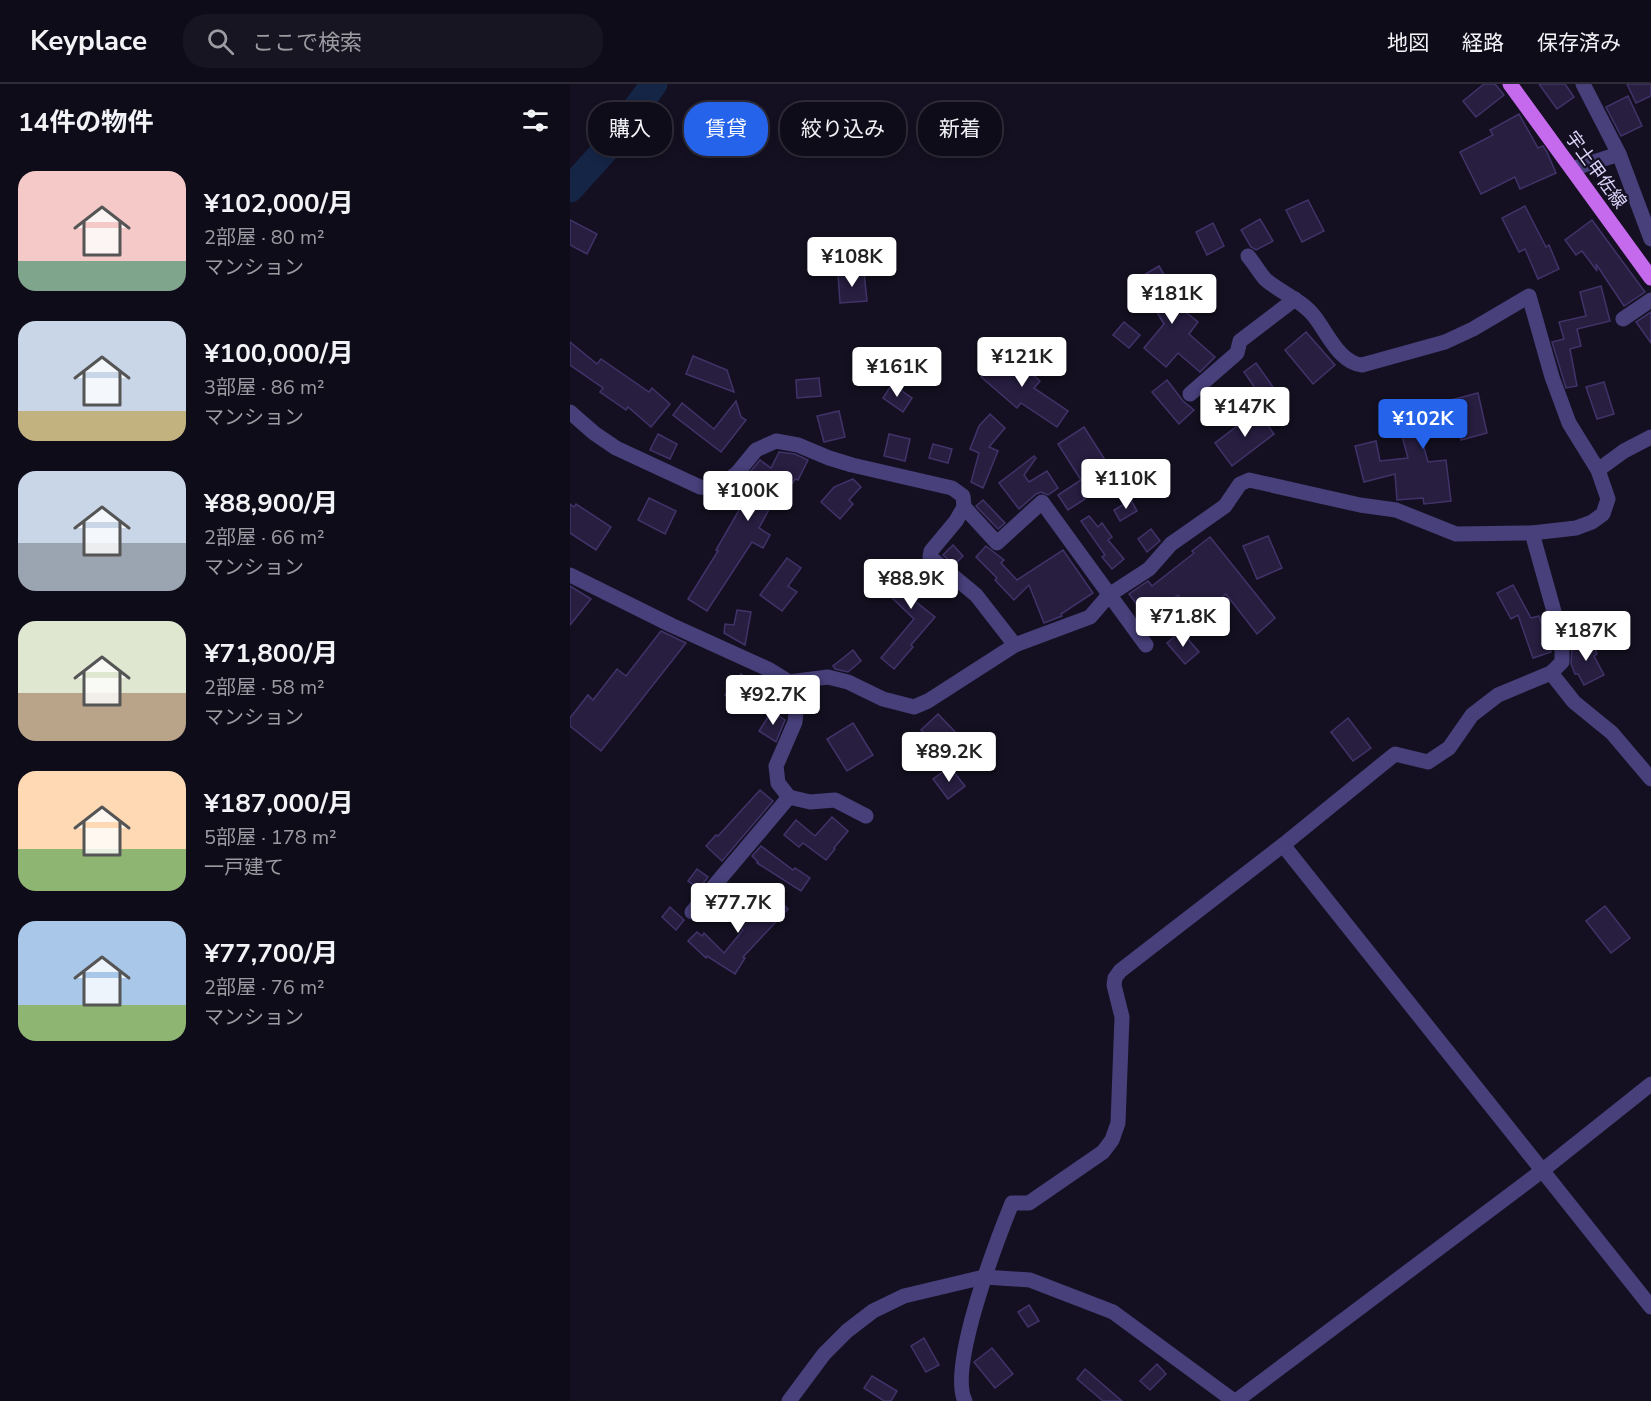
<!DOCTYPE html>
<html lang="ja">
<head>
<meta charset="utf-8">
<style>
	:root { --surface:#0f0c19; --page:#181522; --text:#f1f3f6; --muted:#9b9ba2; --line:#2f2c38; --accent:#2563eb }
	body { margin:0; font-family:"Nunito Sans","Noto Sans JP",sans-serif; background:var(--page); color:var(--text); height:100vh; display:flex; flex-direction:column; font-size:22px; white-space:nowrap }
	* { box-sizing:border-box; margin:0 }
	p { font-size:20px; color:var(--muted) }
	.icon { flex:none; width:33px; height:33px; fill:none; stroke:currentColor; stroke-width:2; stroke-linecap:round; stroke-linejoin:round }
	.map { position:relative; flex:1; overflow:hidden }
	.drawer { display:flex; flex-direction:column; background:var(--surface); width:570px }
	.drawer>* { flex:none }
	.banner { position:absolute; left:18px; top:18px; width:570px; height:54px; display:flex; gap:12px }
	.price { position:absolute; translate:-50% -51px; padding:0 14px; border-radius:6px; background:#fff; color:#222; font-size:20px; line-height:39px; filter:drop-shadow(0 2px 3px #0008) }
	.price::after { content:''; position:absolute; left:50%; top:36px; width:18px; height:14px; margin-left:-9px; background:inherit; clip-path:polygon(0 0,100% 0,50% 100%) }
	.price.current { background:var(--accent); color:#fff }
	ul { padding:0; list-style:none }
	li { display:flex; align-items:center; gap:18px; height:150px; padding:0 18px }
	li span { display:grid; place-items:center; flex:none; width:168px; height:120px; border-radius:18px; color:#555 }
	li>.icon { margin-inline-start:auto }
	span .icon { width:72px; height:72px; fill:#fffc; stroke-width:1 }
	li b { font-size:26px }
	h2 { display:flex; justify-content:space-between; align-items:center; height:72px; padding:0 18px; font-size:26px }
	.chip { padding:0 21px; border-radius:24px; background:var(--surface); box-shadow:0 3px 9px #0003,0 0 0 2px var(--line); font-size:21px; line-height:54px }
	.chip.current { background:var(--accent); color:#fff }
	header { display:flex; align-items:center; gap:36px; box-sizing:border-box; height:84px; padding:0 30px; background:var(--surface); border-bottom:2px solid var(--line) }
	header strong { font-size:28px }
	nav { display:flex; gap:33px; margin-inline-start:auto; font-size:21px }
	.search { width:420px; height:54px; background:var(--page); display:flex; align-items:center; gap:15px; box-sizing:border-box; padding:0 21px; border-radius:24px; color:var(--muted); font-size:22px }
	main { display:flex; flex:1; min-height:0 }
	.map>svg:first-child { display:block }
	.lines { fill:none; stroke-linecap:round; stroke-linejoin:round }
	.river { stroke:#152546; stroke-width:27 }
	.building { fill:#271e40; stroke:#413369; stroke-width:1.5 }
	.minor { stroke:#47407b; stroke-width:15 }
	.tertiary { stroke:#47407b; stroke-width:15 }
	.primary { stroke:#c569ed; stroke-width:15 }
	.labels { text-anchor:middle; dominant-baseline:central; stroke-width:4.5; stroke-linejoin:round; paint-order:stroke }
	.street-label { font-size:18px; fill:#dcd5fa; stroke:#141021 }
</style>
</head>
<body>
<header>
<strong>Keyplace</strong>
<div class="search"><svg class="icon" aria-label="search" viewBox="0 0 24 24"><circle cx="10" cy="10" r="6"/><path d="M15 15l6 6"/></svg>ここで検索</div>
<nav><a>地図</a><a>経路</a><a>保存済み</a></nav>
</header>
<main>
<section class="drawer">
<h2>14件の物件<svg class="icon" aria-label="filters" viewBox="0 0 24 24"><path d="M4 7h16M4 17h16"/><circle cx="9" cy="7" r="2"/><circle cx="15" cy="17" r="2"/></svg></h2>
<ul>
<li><span style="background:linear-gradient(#f6c9c9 75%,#7fa58c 0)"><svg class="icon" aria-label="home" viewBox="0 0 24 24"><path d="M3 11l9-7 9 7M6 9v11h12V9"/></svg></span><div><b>¥102,000/月</b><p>2部屋 · 80 m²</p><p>マンション</p></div></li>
<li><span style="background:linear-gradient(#c9d6e8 75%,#c2b280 0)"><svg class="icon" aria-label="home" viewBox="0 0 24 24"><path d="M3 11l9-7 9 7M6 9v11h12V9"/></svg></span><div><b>¥100,000/月</b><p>3部屋 · 86 m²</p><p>マンション</p></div></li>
<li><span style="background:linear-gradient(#c9d6e8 60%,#9aa5b1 0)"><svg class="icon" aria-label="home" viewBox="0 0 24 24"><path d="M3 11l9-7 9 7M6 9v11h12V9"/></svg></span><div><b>¥88,900/月</b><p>2部屋 · 66 m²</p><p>マンション</p></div></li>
<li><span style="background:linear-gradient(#dfe7d0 60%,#b9a48a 0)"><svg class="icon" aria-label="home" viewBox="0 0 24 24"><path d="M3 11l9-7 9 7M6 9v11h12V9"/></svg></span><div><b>¥71,800/月</b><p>2部屋 · 58 m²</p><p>マンション</p></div></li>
<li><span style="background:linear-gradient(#ffd9b3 65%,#8fb573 0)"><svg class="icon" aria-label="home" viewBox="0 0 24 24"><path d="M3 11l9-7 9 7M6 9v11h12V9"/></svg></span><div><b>¥187,000/月</b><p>5部屋 · 178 m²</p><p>一戸建て</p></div></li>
<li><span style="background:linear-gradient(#a9c7e8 70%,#8fb573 0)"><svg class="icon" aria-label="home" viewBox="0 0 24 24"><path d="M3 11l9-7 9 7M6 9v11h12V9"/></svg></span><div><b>¥77,700/月</b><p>2部屋 · 76 m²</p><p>マンション</p></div></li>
</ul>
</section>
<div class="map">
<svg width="1081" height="1317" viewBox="0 0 1081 1317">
	<rect width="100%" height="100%" fill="#141021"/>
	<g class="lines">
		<polyline class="river" points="0,105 36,65 84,0"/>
	</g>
	<g class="building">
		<polygon points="914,0 925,0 934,11 906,33 893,17"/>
		<polygon points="969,0 995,0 1004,13 987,25"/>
		<polygon points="1057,0 1081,0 1081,12 1066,19"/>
		<polygon points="1058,12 1072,42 1051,52 1036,23"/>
		<polygon points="949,30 968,64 973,62 977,68 986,89 950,105 945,93 911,110 890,68 923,51 920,46"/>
		<polygon points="738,116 754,147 732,158 716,126"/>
		<polygon points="955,122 976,163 979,161 989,185 968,195 955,165 949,168 932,134"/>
		<polygon points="690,135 703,157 686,166 681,163 671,146"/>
		<polygon points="0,136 27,150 17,170 0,161"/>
		<polygon points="1022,136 1075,208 1054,222 1026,180 1027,187 1012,167 1006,171 995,156"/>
		<polygon points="643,139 654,162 637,171 626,148"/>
		<polygon points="589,182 607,213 602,217 628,238 619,250 645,273 630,288 608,269 596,283 574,264 594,240 567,195"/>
		<polygon points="294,188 297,217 270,219 268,190"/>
		<polygon points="1031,202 1040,237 1007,245 1011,262 1000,265 1007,302 996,304 982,258 994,255 989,238 1016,232 1010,208"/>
		<polygon points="1081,228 1081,259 1066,238"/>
		<polygon points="554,238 570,251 559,264 543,251"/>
		<polygon points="736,248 765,281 743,300 715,266"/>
		<polygon points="0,258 27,280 31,275 79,308 82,304 100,320 81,343 58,323 56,326 30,308 33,304 0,281"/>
		<polygon points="434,266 470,297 464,304 498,327 487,343 451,319 447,324 411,293"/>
		<polygon points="123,272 157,286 164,308 116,290"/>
		<polygon points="686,279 713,317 697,329 681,307 685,304 674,288"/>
		<polygon points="249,294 251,312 227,314 226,296"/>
		<polygon points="597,296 613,317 624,326 609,340 582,308"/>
		<polygon points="1034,298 1044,330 1027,335 1016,303"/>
		<polygon points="322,300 342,314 333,328 313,314"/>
		<polygon points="908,309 917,349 891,356 887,340 851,353 858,378 876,376 881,417 854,420 853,414 827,416 825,390 794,398 785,362 806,357 810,377 838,374 825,326 842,322 844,331 882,318 881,316"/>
		<polygon points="166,317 171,333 176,336 151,368 103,331 112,319 144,345"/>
		<polygon points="686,325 704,350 662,382 645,359 671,339 669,336"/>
		<polygon points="269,327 275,353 254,358 247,332"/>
		<polygon points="420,330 435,344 419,363 428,367 413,404 401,398 409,369 400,365 409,342"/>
		<polygon points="514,343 544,390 512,411 515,415 498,426 488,411 511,396 488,360"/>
		<polygon points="88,350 107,360 100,375 80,366"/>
		<polygon points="319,350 340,355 335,377 314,372"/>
		<polygon points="363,360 382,365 378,379 359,374"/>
		<polygon points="209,368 225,370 238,376 228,396 225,395 215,411 209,407 189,444 200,451 193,464 182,458 137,527 118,515 148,467 146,466 172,421 159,413 165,403 175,394 190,376 201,384"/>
		<polygon points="464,372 466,374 454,391 459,398 477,387 488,404 478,411 471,408 466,410 449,425 429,399"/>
		<polygon points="283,395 291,403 279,416 283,420 270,435 251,418 264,403"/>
		<polygon points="79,414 106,427 95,450 68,436"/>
		<polygon points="413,416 435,439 428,445 406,422"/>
		<polygon points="561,416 567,427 550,437 544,426"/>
		<polygon points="0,420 4,423 6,420 41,443 26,466 0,449"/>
		<polygon points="519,432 528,443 532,439 542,453 538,456 554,475 542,485 532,473 535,471 511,437"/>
		<polygon points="581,445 590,457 577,468 568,455"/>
		<polygon points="698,452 712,484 687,495 673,462"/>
		<polygon points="640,453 705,534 687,550 656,510 626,534 608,511 585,529 576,516 568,522 559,510 578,497 582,502 624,469 622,467"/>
		<polygon points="383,461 393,472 384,481 373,471"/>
		<polygon points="416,462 434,476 431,479 447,496 493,466 523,509 491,530 492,532 474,539 459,501 444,516 425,496 427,494 406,473"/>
		<polygon points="217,474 231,484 218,502 227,508 212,527 190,511"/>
		<polygon points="353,479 372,496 345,517 365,533 341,561 343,563 324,585 311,574 344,535 317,509 327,498"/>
		<polygon points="943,501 961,534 969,532 981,568 963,574 948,531 941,535 927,509"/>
		<polygon points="0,502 21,515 0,541"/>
		<polygon points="167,526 181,528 175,561 154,549 155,540 164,541"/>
		<polygon points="91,547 116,559 31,667 0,642 0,634 18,611 23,616 47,585 56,592"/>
		<polygon points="611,547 629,568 615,580 597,559"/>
		<polygon points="1021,555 1027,570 1024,572 1034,591 1014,601 1008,590 1005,590 1001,580 1002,563"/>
		<polygon points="283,566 291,577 278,588 265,585 263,582"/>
		<polygon points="171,590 182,598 193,593 209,606 193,628 172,612 167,620 155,611"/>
		<polygon points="202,627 215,636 206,658 189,647"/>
		<polygon points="368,630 396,659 374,680 363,668 368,664 351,646"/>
		<polygon points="778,634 801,664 783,677 761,648"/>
		<polygon points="283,639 303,671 277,687 257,655"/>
		<polygon points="380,683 395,702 378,715 363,695"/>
		<polygon points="190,706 203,717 152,777 136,762 146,751 148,752"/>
		<polygon points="262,733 278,747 264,764 265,765 256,776 233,759 229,763 214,751 226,736 245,752"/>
		<polygon points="191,762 223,786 225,784 240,794 231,807 187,779 188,778 182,772"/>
		<polygon points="127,785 138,793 129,805 118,797"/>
		<polygon points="160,811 194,835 210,817 218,825 173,873 175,874 165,890 137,872 136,874 118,857 127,848 132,852 134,849 154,869 173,846 149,824"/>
		<polygon points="1035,822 1060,854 1041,869 1016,837"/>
		<polygon points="100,823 114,836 106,846 92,833"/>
		<polygon points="459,1221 469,1237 458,1243 448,1228"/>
		<polygon points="354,1254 369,1281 356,1288 341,1262"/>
		<polygon points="422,1264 443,1290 425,1304 404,1278"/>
		<polygon points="587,1280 596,1290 580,1306 570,1297"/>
		<polygon points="515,1285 552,1317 533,1317 507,1295"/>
		<polygon points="302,1292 327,1307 321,1317 314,1317 294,1304"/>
	</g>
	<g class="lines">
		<g class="minor">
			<polyline points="1013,0 1049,70 1081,155"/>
			<polyline points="1002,85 1049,70"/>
			<path d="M678,172c6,7 11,16 17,23 13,12 37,21 49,37 13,16 25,47 48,49l83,-23 28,-13 56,-33 23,81 17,46 29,47"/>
			<polyline points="1053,235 1081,216"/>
			<polyline points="620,310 667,269 670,257 725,215"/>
			<polyline points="0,328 24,349 46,364 130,403 143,404 153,400 168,388 186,366 206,357 228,361 259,374 282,381 382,404 393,412 394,423 386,437 361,467 360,473 406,511 445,561"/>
			<polyline points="394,423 427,459 472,418 576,561"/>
			<polyline points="0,491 101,541 198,585 219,598 258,593 278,598 313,615 344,623 358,617 445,561 520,533 539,511 579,485 601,460 655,422 670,400 679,396 790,421 826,426 886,450 962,449 1006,444 1022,438 1033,430 1038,415 1028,386 1054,367 1081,353"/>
			<polyline points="981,589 1004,618 1042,649 1081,695"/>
			<polyline points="219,598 227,619 225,638 206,682 208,699 219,713 240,718 265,716 296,732"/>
			<polyline points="713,761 1081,1223"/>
			<polyline points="122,828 219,713"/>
			<path d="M395,1317c-17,-34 32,-161 47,-198h17l74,-51 9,-12 6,-17 4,-106 -8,-32 1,-7 5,-7 163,-126 112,-91 33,8 21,-14 23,-33 26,-20 53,-22 11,-11v-22l-30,-107"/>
			<polyline points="666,1317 973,1086 1081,1000"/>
		</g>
		<polyline class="tertiary" points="219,1317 254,1270 277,1247 303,1227 334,1212 414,1193 460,1196 543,1228 664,1317"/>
		<polyline class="primary" points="940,0 1081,194"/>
	</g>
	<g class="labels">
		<g class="street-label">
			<text transform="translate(1026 86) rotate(54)">宇土甲佐線</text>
		</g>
	</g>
</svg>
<b class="price" style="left:282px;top:204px">¥108K</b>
<b class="price" style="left:602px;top:241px">¥181K</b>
<b class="price" style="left:452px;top:304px">¥121K</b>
<b class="price" style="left:327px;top:314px">¥161K</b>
<b class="price" style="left:675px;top:354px">¥147K</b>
<b class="price current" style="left:853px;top:366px">¥102K</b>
<b class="price" style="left:556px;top:426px">¥110K</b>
<b class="price" style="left:178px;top:438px">¥100K</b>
<b class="price" style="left:341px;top:526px">¥88.9K</b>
<b class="price" style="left:613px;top:564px">¥71.8K</b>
<b class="price" style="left:1016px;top:578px">¥187K</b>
<b class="price" style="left:203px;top:642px">¥92.7K</b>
<b class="price" style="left:379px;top:699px">¥89.2K</b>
<b class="price" style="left:168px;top:850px">¥77.7K</b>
<div class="banner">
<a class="chip">購入</a>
<a class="chip current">賃貸</a>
<a class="chip">絞り込み</a>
<a class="chip">新着</a>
</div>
</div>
</main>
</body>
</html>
